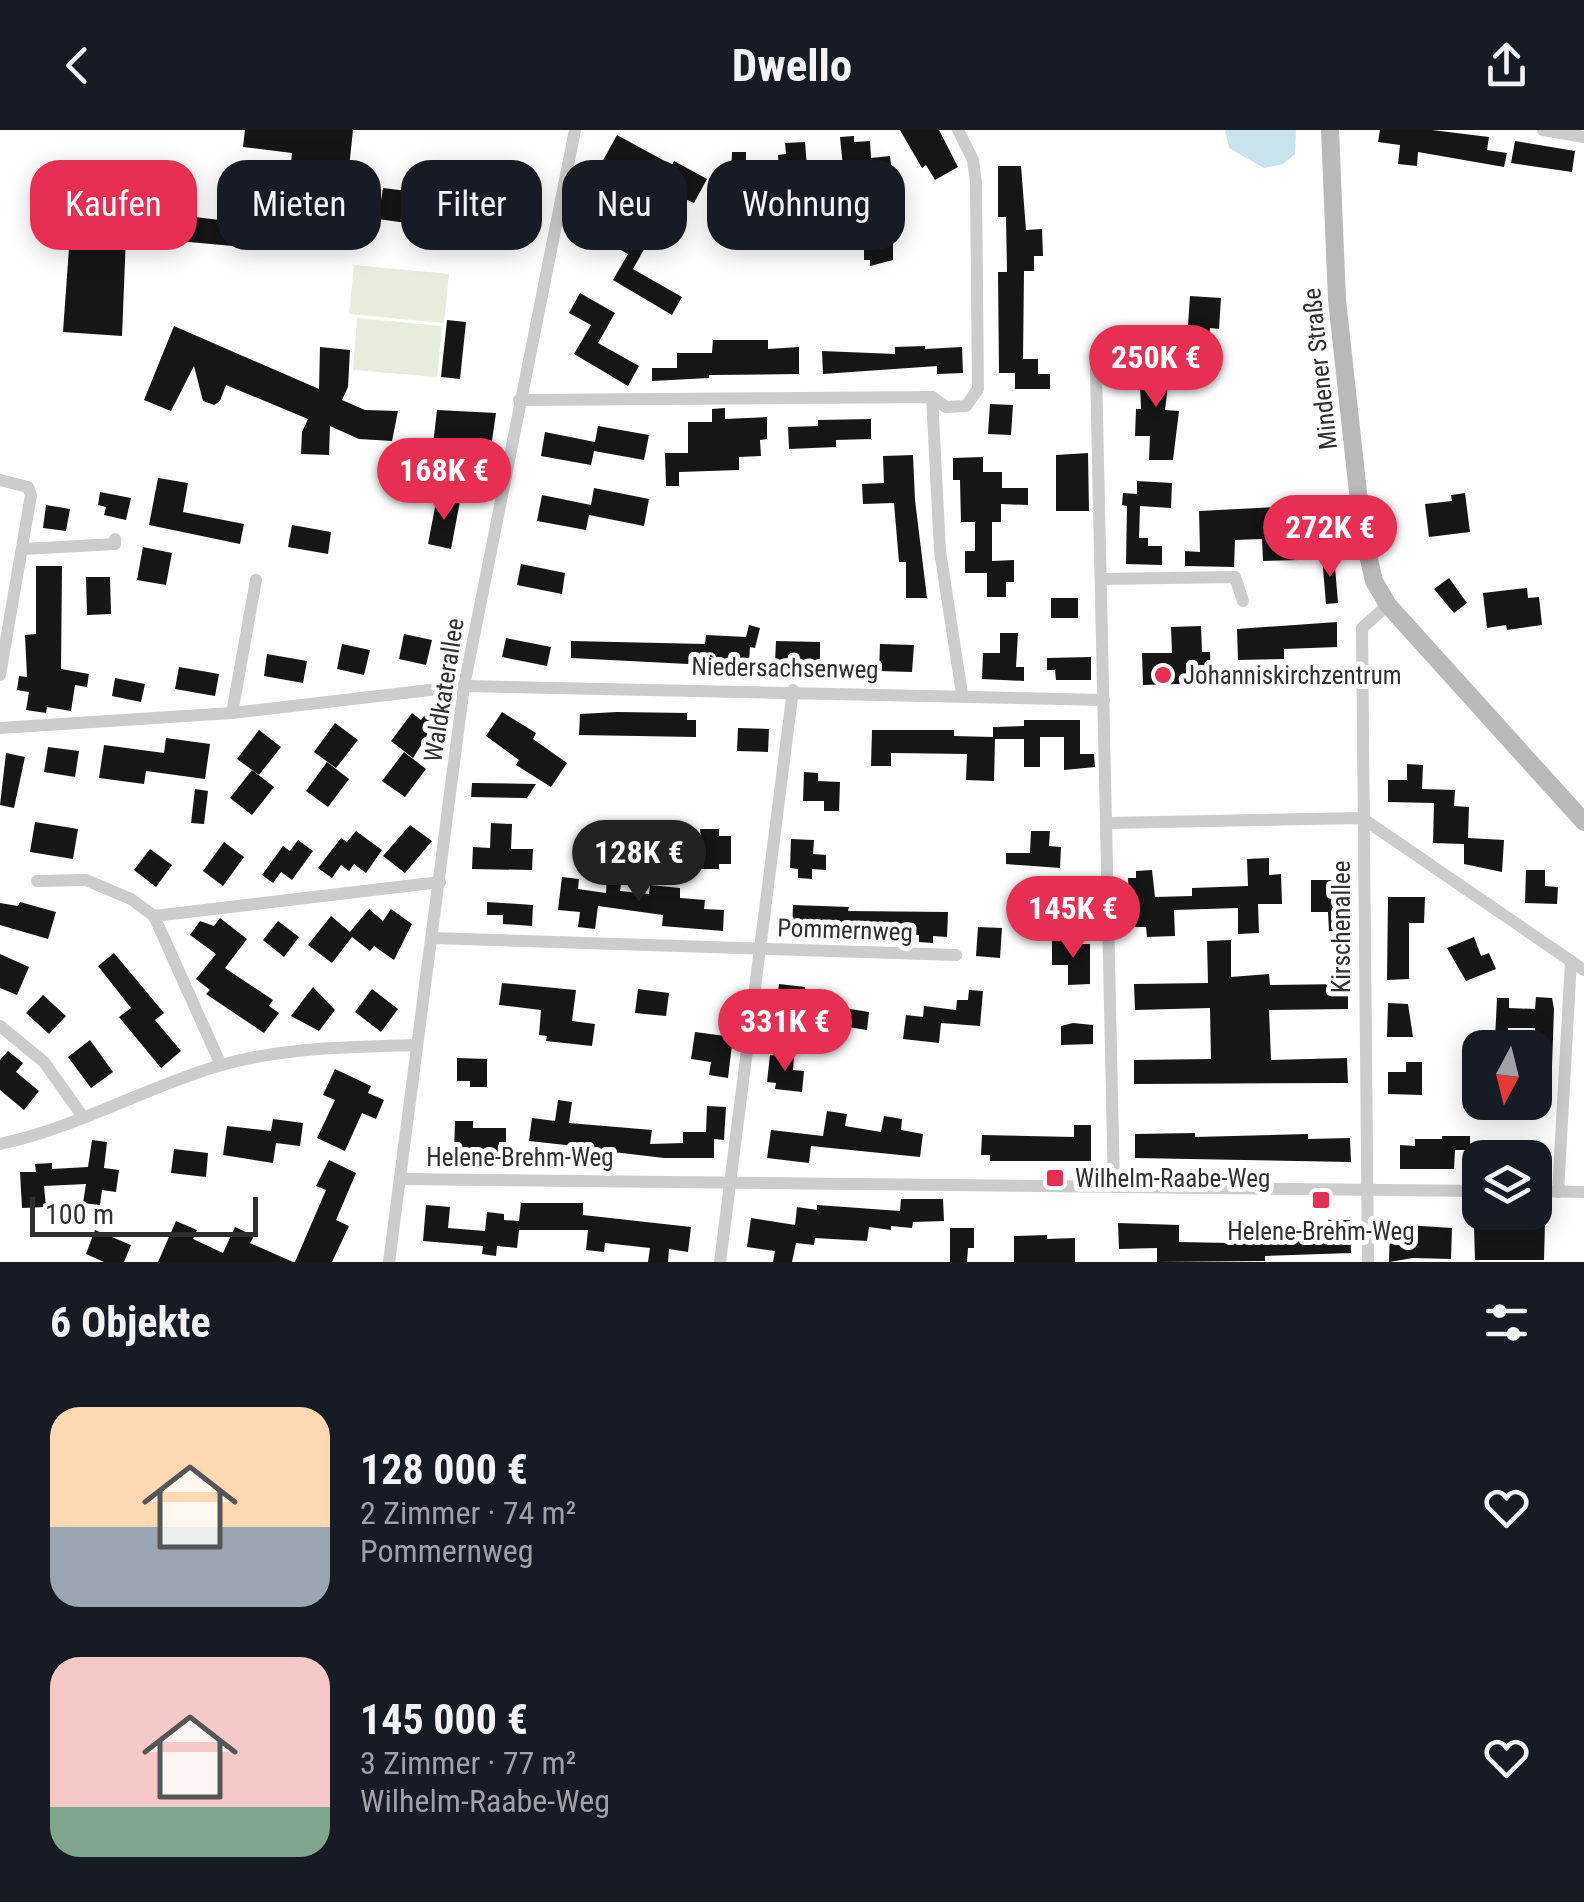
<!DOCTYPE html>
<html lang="de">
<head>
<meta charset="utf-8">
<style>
	:root { --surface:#171b24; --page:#242831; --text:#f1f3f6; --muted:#9ea1a6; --accent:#e72f53 }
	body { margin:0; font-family:"Roboto Condensed",sans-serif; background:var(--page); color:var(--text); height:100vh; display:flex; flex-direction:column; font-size:38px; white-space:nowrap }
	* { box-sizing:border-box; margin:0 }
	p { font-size:32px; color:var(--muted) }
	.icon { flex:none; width:55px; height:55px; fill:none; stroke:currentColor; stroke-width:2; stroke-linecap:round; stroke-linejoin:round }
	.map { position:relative; height:1132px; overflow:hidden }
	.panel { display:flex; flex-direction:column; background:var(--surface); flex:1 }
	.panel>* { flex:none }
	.top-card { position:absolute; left:30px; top:30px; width:1000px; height:90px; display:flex; gap:20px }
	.needle { width:65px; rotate:187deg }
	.buttons { position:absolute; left:1462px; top:900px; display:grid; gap:20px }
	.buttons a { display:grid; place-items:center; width:90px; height:90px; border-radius:20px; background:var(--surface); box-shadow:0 5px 25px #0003; font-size:50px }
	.scale { position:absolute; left:30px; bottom:25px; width:228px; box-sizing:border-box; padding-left:10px; border:5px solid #2f2f2f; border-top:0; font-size:28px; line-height:35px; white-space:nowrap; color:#2f2f2f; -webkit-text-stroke:8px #fff; paint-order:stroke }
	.price { position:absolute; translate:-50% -85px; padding:0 22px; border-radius:35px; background:var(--accent); color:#fff; font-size:32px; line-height:65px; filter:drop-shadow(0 2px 5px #0008) }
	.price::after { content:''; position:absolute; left:50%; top:60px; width:30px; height:22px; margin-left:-15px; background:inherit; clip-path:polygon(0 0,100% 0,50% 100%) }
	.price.current { background:#222; color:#fff }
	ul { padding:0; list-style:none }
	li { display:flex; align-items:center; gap:30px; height:250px; padding:0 50px }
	li span { display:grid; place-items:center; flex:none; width:280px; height:200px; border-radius:30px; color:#555 }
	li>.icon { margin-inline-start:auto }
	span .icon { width:120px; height:120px; fill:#fffc; stroke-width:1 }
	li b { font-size:42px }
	h2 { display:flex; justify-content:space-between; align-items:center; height:120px; padding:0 50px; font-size:42px }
	.pill { padding:0 35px; border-radius:30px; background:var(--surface); box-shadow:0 5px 25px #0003; font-size:35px; line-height:90px }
	.pill.current { background:var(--accent); color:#fff }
	header { display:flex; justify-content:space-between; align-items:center; height:130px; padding:0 50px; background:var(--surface); font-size:45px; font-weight:700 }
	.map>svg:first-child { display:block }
	.green { fill:#e7ecdc }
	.water { fill:#c8e3ec }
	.building { fill:#161616 }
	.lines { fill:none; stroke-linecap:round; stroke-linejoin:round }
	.street { stroke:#ccc; stroke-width:12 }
	.secondary { stroke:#b9b9b9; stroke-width:18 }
	.poi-dot { fill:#e72f53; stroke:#fff; stroke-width:4 }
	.labels { text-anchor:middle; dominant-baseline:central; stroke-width:10; stroke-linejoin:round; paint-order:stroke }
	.street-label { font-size:25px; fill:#2f2f2f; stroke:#fff }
	.poi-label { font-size:25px; fill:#2f2f2f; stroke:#fff; text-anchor:start }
</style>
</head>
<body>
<header><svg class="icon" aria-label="back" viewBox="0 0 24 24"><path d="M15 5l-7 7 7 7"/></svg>Dwello<svg class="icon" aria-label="share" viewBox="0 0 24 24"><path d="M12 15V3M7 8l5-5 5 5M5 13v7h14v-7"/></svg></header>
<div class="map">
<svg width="1584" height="1132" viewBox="0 0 1584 1132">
	<rect width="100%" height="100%" fill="#fff"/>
	<g class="green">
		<polygon points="354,135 449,144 444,193 349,184"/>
		<polygon points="357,188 442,196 437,247 353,240"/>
	</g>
	<polygon class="water" points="1225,0 1296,0 1295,24 1283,34 1264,38 1229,18"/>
	<g class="building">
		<polygon points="245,0 353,0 347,57 289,51 292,23 243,17"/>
		<polygon points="900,0 939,0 958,37 935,50 926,35 922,38"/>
		<polygon points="1380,0 1432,0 1489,7 1487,20 1507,23 1504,37 1418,22 1417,36 1398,34 1400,15 1378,12"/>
		<polygon points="617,5 672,35 674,31 707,49 694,73 639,48 629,68 612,59 615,53 596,43"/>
		<polygon points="854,6 854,12 870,11 871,28 890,26 892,45 871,47 870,35 843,37 840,7"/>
		<polygon points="1515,11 1575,21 1572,42 1511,33"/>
		<polygon points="805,12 807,37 779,39 778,25 786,24 785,13"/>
		<polygon points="732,22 746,22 746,34 753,34 753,47 731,47"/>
		<polygon points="998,36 1021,36 1026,100 1042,99 1043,126 1034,126 1034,141 1024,141 1023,229 1038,229 1038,244 1050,244 1050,259 1015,259 1015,243 999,243 998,142 1007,142 1006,87 998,87"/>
		<polygon points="433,45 500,54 495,85 445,79 442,98 378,89 383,58 431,64"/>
		<polygon points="240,55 272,58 269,94 258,93 255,118 167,110 169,84 237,92"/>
		<polygon points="72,76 127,81 122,206 63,202"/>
		<polygon points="599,80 651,107 633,139 682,167 672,185 613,150 628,124 587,101"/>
		<polygon points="864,110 893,110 893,130 870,136 870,130 864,130"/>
		<polygon points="580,163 615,183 598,213 639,236 628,256 574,224 591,195 569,183"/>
		<polygon points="1190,166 1221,168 1219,199 1210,198 1209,210 1187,209"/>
		<polygon points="447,190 466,192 460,249 441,247"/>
		<polygon points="174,196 319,259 320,217 350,220 348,257 342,270 365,280 398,281 392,311 359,309 330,296 329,325 301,324 302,302 308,289 226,255 220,271 214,275 203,271 194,236 171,281 144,270"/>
		<polygon points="713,210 768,210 768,219 799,217 799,244 709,245 709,248 652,251 652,238 677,238 677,242 677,223 712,223"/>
		<polygon points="925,216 925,219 962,217 963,243 937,244 937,236 823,244 822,221 895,224 895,217"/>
		<polygon points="1139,229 1171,230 1165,280 1179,281 1173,330 1149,330 1150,306 1135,306 1136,279 1141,279"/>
		<polygon points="990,274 1013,275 1011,305 988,304"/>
		<polygon points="725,278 725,289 767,287 767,309 760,310 761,326 739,327 739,340 679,342 679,356 666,356 665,323 688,323 688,292 712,292 712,279"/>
		<polygon points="437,280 496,283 487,345 458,340 430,341"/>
		<polygon points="871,289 871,309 836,310 836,317 789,319 788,297 818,296 818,290"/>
		<polygon points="598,296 649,305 644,330 594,321 591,335 541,326 545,302 595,312"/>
		<polygon points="1088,323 1089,381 1056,381 1056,325"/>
		<polygon points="913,325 915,370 927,468 906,468 906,432 899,432 894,373 863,374 862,354 884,353 883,326"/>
		<polygon points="983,327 983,342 1002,342 1002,358 1028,358 1028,375 1001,374 1001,392 992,392 992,431 1014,430 1014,452 1006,452 1006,467 987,467 987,443 965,443 965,421 975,421 975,392 961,392 960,350 953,350 953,328"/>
		<polygon points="158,348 188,353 183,382 244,394 240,414 149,395"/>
		<polygon points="1137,351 1172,353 1171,378 1140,376 1139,408 1148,408 1148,416 1162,416 1162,435 1126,434 1127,376 1122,375 1123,363 1137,364"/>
		<polygon points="594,358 649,369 644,396 589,385 586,400 537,391 542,365 591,375"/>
		<polygon points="100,362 131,368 126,390 104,385 106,377 98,375"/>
		<polygon points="1465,363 1470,402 1429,407 1425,374 1452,371 1451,365"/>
		<polygon points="437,367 460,371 451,419 428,414"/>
		<polygon points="46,375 70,379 66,401 43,398"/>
		<polygon points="1297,376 1299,430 1263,431 1262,409 1235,410 1234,437 1185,436 1185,421 1200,422 1199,381"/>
		<polygon points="292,395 331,402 328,424 288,417"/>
		<polygon points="143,417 172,423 166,455 137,450"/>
		<polygon points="1334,425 1338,473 1326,474 1322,426"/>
		<polygon points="521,434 565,443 562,464 517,455"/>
		<polygon points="36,436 62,436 61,539 89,544 87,557 75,555 71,581 47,577 46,583 26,580 29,562 17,560 19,546 27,547 25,505 36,504"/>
		<polygon points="86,447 110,447 111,484 87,485"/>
		<polygon points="1449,448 1467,473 1454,483 1434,459"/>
		<polygon points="1527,458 1528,468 1539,467 1542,495 1507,500 1506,495 1487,498 1483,463"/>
		<rect x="1051" y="468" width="27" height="20"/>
		<polygon points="1337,492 1337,517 1284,519 1284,529 1238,530 1237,499"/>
		<polygon points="749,495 760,498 755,518 750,517 749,532 727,530 727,536 571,528 571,511 705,514 706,505 746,507"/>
		<polygon points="1201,496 1202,522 1210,522 1211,553 1143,555 1142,523 1172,523 1171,497"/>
		<polygon points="1000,503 1018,503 1016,537 1024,537 1024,551 982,549 983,523 1000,523"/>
		<polygon points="404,504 432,510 426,535 399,529"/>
		<polygon points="506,508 551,517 547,536 502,527"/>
		<polygon points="776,511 820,512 820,542 807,542 807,534 775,533"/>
		<polygon points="342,514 370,520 364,545 337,539"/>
		<polygon points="880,514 914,515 912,542 879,541"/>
		<polygon points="267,524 307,531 303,553 264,546"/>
		<polygon points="1091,527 1091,550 1056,550 1055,540 1047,540 1047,528"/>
		<polygon points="179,537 219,544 215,566 175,559"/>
		<polygon points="115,548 145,554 141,572 112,566"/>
		<polygon points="428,581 438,588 413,628 391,611 412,583 421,590"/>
		<polygon points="502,582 536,603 533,609 567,633 551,657 516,635 519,630 486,606"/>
		<polygon points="617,582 687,583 687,590 696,590 696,607 579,605 580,584"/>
		<polygon points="1024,590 1080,590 1080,624 1094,624 1095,637 1064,640 1064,607 1040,607 1040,637 1024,637 1024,609 995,609 994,651 966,650 967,624 891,623 891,636 871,636 872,600 954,600 954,606 993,607 993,597 1024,596"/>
		<polygon points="335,593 358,610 336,638 314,622"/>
		<polygon points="738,598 769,599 768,622 737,621"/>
		<polygon points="259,600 281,617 259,645 237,629"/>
		<polygon points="166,608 210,614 205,649 146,641 144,654 99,648 104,615 164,623"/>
		<polygon points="48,617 79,621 75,647 44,642"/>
		<polygon points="404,622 426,639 405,667 382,651"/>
		<polygon points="6,623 25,627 14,678 0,675"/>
		<polygon points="327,632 349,649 328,677 306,661"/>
		<polygon points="1407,634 1423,635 1422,659 1455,660 1454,676 1469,677 1468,708 1504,710 1502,742 1464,734 1464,714 1433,713 1434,673 1388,672 1388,650 1407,650"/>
		<polygon points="252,640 274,657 252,685 230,668"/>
		<polygon points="804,642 818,643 818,651 840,652 839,681 824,681 824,671 803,671"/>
		<polygon points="472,653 536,654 527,668 471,667"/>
		<polygon points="195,659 208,661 204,694 191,693"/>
		<polygon points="35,692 78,699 73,729 30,722"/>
		<polygon points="491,693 512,694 511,719 533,719 532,740 472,739 473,717 490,718"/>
		<polygon points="410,695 432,711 405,743 383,726"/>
		<polygon points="700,699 719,699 719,706 731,706 731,734 719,734 719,739 696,739 696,707 701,707"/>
		<polygon points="356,701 382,720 366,743 354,734 349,741 341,735 332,748 318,738 341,708 347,712"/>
		<polygon points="1031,701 1050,701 1049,716 1061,717 1060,738 1006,734 1006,723 1030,723"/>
		<polygon points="791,709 814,710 813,724 826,725 826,740 812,739 812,749 798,748 798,739 790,738"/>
		<polygon points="298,710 313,721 292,750 281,742 273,753 262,745 283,716 290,721"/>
		<polygon points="224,712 244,727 223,756 203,741"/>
		<polygon points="150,719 172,735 156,757 134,740"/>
		<polygon points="1269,728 1269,745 1281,744 1282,774 1258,774 1259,803 1238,804 1238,778 1174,780 1175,806 1147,807 1146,797 1131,797 1128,748 1136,748 1136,741 1152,740 1155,767 1192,766 1192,758 1248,756 1247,729"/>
		<polygon points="1526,740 1545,740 1545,756 1558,757 1557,774 1525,773"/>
		<polygon points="607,746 622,747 620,761 649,764 650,755 680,758 680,768 705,770 704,779 724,780 723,801 662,796 663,785 598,776 595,799 578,797 580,782 558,780 562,747 579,749 578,759 606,763"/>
		<polygon points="1311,750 1346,750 1345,801 1329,801 1328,782 1311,782"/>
		<polygon points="1388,767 1425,767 1424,793 1409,793 1409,849 1387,850"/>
		<polygon points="20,772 56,782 48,809 0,795 0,773 18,776"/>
		<polygon points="487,772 533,775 532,796 503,794 503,785 487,785"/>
		<polygon points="793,775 849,777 848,781 948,782 947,807 933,806 933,813 919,812 919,805 884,803 838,802 838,808 822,807 822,802 792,801"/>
		<polygon points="369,779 383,791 391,779 412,794 394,830 374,816 370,821 352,807 332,833 308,815 331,786 350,802"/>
		<polygon points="220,788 247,809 225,838 273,870 269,876 279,883 264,903 206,864 210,860 196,849 216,824 190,805 200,791 214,796"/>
		<polygon points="278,791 299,807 284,827 263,810"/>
		<polygon points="978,797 1002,798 1000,828 976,826"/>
		<polygon points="1474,807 1481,826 1489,823 1496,839 1466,851 1447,818"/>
		<polygon points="1052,809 1064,809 1064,814 1090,814 1090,854 1068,855 1068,835 1052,835"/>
		<polygon points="1231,810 1231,847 1269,844 1270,855 1348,854 1348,879 1269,880 1271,930 1347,928 1348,953 1134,954 1134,930 1211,929 1210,878 1135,880 1134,854 1208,853 1207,811"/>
		<polygon points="114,823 164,883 155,890 181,921 161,938 119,887 131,878 98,836"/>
		<polygon points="0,824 29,837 17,865 0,858"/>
		<polygon points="502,853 576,860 572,891 595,894 592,916 546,911 547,906 539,905 541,880 499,875"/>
		<polygon points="779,854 805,857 802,879 776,876"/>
		<polygon points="313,857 335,880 319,901 291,886"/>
		<polygon points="372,859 398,879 381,902 355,882"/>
		<polygon points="638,859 669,863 666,886 635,883"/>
		<polygon points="969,860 983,861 980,896 941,893 939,913 903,909 906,885 923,887 924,876 956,880 957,870 968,870"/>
		<polygon points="43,865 66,886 49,904 26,883"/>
		<polygon points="1536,867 1552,868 1554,879 1551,965 1535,965 1535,898 1508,898 1507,910 1495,909 1497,868 1509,868 1509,878 1535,879"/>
		<polygon points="1388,873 1408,874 1413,907 1387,907"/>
		<polygon points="838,877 869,882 867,900 835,895"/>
		<polygon points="1073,893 1093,895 1093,914 1061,915 1061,896"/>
		<polygon points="695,902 733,907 728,948 709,945 711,932 691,929"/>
		<polygon points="90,910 113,942 91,958 68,927"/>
		<polygon points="8,921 23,933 16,942 39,961 24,980 0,960 0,930"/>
		<polygon points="770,925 794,927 793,940 804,941 802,962 775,959 776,953 767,952"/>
		<polygon points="457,928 487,929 487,957 470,957 470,951 457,951"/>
		<polygon points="1406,932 1422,932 1422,965 1388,964 1388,942 1406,942"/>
		<polygon points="335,939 371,956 368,963 384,970 376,989 362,983 345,1021 317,1008 335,970 323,965"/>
		<polygon points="558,970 572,972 569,993 652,1000 650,1014 683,1013 683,1002 706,1002 707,976 726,977 724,1010 714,1009 714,1028 664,1028 605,1021 605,1026 574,1022 575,1016 529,1011 532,988 555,991"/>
		<polygon points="827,981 847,984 845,996 881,1002 884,986 902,989 901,1000 923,1004 920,1027 811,1016 809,1033 767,1028 771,1000 823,1006"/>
		<polygon points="273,989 303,993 300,1016 276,1013 273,1033 223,1025 227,996 271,1001"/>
		<polygon points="455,991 473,991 473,998 506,998 506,1012 499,1012 499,1025 454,1024"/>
		<polygon points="1074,995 1091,995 1091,1031 990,1031 990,1025 981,1025 982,1005 1074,1007"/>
		<polygon points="1195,1003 1195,1007 1308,1004 1308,1009 1350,1008 1351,1032 1135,1028 1135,1004"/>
		<polygon points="1442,1006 1470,1006 1470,1020 1455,1020 1454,1039 1400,1039 1400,1015 1415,1016 1415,1009 1442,1009"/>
		<polygon points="92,1010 107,1012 104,1038 119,1040 116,1062 102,1060 100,1075 83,1073 86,1054 44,1056 46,1077 22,1078 20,1042 36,1042 35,1034 52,1033 52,1039 88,1037"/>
		<rect x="1505" y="1016" width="41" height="12"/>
		<polygon points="174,1019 208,1023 206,1047 171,1043"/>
		<polygon points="329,1030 356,1043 336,1090 349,1096 332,1132 295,1132 326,1060 316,1056"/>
		<polygon points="901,1069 943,1069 944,1091 913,1092 912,1098 891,1096 891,1100 869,1097 867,1111 815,1108 814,1115 796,1113 792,1132 773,1132 775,1121 747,1117 751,1088 795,1095 797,1077 817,1080 817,1075 900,1081"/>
		<polygon points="521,1073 583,1073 583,1085 691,1097 688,1122 669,1119 668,1132 648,1132 650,1118 605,1113 604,1122 586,1120 588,1100 519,1100 517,1118 497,1116 496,1126 482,1124 483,1116 423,1111 426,1075 450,1077 448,1098 485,1101 487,1082 504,1084 504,1090 519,1091"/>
		<polygon points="1515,1082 1528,1082 1527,1092 1545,1092 1544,1130 1475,1130 1474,1096 1514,1095"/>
		<polygon points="1328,1090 1350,1090 1351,1123 1265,1126 1265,1131 1157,1132 1157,1118 1119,1119 1118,1093 1179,1095 1179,1112 1230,1113 1230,1110 1280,1109 1281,1103 1328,1104"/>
		<polygon points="176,1091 197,1100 193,1109 223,1123 235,1097 254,1106 250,1113 293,1132 158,1132"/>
		<polygon points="1390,1094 1452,1098 1451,1129 1413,1128 1389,1132"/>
		<polygon points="950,1098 974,1098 974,1118 968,1118 967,1132 950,1132"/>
		<polygon points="95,1100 131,1115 124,1132 104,1132 86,1124"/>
		<polygon points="1047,1105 1047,1109 1075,1108 1075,1132 1014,1132 1014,1106"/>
	</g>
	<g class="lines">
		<g class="street">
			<polyline points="1543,0 1584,7"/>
			<polyline points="1096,240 1114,1057"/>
			<polyline points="932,267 940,421 962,564"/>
			<polyline points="519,270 932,267 946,277 966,276 978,259 976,52 973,30 958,0"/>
			<polyline points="0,350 28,357 31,365 0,545"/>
			<polyline points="23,419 115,414 115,409"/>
			<polyline points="1101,449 1235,447 1243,471"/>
			<polyline points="232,583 256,450"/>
			<polyline points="0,598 232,583 464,556 1104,570"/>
			<polyline points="1107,693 1362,688 1584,840"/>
			<polyline points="37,751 86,750 131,769 154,786 221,935"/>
			<polyline points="154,786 440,752"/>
			<polyline points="433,808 956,825"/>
			<polyline points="0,896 44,932 83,987"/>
			<path d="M0,1014c76,-16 144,-56 218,-78 64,-19 134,-19 199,-21"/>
			<polyline points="401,1049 1480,1061"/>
			<polyline points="1535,1061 1584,1062"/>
			<polyline points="1558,1062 1571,831"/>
			<polyline points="389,1132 464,556 575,0"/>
			<polyline points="720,1132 793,560"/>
			<polyline points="1368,1132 1362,498 1389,474"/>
		</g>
		<polyline class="secondary" points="1330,0 1337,170 1362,399 1374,451 1388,475 1584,692"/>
	</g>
	<g class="poi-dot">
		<circle cx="1163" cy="545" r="10"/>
		<rect x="1045" y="1038" width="20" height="20" rx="5"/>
		<rect x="1311" y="1060" width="20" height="20" rx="5"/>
	</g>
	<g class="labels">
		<g class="street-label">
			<text transform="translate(1320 239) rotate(-96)">Mindener Straße</text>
			<text transform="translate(785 538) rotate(1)">Niedersachsenweg</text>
			<text transform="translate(444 560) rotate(-81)">Waldkaterallee</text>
			<text transform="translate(1341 797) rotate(-90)">Kirschenallee</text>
			<text transform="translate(845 800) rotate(2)">Pommernweg</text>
			<text x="520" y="1027">Helene-Brehm-Weg</text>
		</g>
		<g class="poi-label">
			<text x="1183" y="545">Johanniskirchzentrum</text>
			<text x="1075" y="1048">Wilhelm-Raabe-Weg</text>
			<text x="1321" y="1101" text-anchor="middle">Helene-Brehm-Weg</text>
		</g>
	</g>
</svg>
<div class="buttons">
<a><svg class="needle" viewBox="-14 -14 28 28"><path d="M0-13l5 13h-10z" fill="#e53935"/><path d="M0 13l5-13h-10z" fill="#9ea1a6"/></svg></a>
<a><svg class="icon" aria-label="layers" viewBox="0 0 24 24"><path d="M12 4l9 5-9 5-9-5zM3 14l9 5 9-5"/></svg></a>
</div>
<div class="scale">100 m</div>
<b class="price" style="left:1156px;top:280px">250K €</b>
<b class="price" style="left:444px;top:393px">168K €</b>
<b class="price" style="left:1330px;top:450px">272K €</b>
<b class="price current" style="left:639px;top:775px">128K €</b>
<b class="price" style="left:1073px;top:831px">145K €</b>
<b class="price" style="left:785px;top:944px">331K €</b>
<div class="top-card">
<a class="pill current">Kaufen</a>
<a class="pill">Mieten</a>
<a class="pill">Filter</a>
<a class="pill">Neu</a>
<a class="pill">Wohnung</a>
</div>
</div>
<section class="panel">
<h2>6 Objekte<svg class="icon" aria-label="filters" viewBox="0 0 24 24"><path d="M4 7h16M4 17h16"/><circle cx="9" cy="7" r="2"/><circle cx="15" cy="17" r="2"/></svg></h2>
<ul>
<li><span style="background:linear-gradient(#ffd9b3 60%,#9aa5b1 0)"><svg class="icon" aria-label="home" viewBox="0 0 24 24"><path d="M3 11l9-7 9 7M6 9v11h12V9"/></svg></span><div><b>128 000 €</b><p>2 Zimmer · 74 m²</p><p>Pommernweg</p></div><svg class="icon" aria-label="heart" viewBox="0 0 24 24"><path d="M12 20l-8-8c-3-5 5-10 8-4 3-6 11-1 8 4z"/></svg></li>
<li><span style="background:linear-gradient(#f6c9c9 75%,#7fa58c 0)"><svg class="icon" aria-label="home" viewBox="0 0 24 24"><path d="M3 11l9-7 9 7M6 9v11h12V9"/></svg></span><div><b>145 000 €</b><p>3 Zimmer · 77 m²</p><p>Wilhelm-Raabe-Weg</p></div><svg class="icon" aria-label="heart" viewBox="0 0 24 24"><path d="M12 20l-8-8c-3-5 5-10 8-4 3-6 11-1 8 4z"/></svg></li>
</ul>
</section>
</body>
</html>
